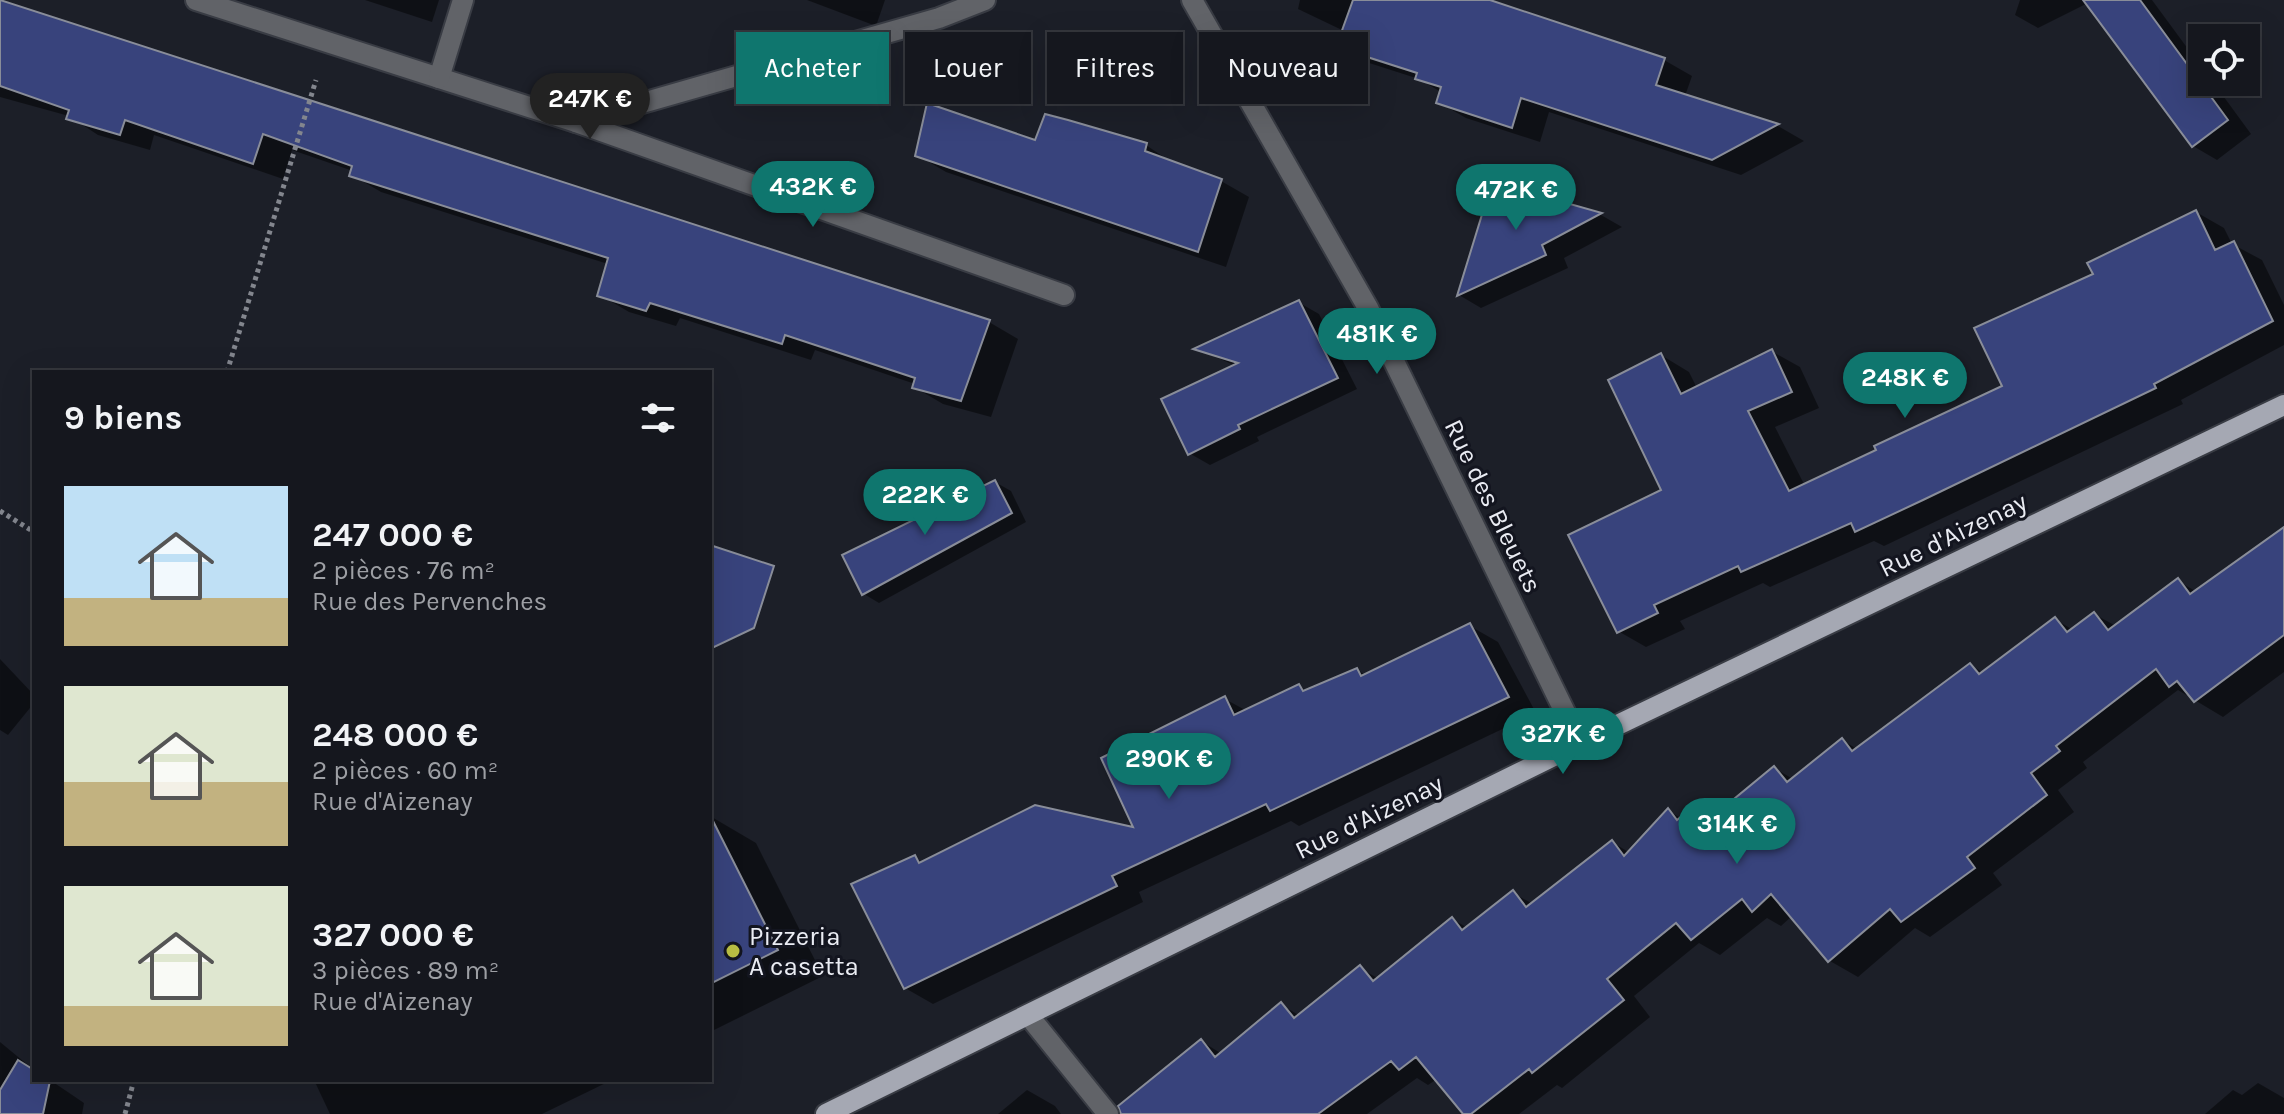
<!DOCTYPE html>
<html lang="fr">
<head>
<meta charset="utf-8">
<style>
	:root { --surface:#15171e; --page:#22242b; --text:#f1f3f6; --muted:#9d9fa4; --line:#34363c; --accent:#0f766e }
	body { margin:0; font-family:Karla,sans-serif; background:var(--page); color:var(--text); height:100vh; display:flex; flex-direction:column; font-size:30px; white-space:nowrap }
	* { box-sizing:border-box; margin:0 }
	p { font-size:26px; color:var(--muted) }
	.icon { flex:none; width:44px; height:44px; fill:none; stroke:currentColor; stroke-width:2; stroke-linecap:round; stroke-linejoin:round }
	.map { position:relative; flex:1; overflow:hidden }
	.panel { position:absolute; left:32px; top:370px; width:680px; height:712px; display:flex; flex-direction:column; background:var(--surface); border-radius:0px; box-shadow:0 8px 32px #0002,0 0 0 2px var(--line) }
	.panel>* { flex:none }
	.hud { position:absolute; left:736px; top:32px; width:760px; height:72px; display:flex; gap:16px }
	.tools { position:absolute; left:2188px; top:24px; display:grid; gap:16px }
	.tools a { display:grid; place-items:center; width:72px; height:72px; border-radius:0px; background:var(--surface); box-shadow:0 8px 32px #0002,0 0 0 2px var(--line); font-size:40px }
	.price { position:absolute; translate:-50% -68px; padding:0 18px; border-radius:28px; background:var(--accent); color:#fff; font-size:26px; line-height:52px; filter:drop-shadow(0 2px 4px #0008) }
	.price::after { content:''; position:absolute; left:50%; top:48px; width:24px; height:18px; margin-left:-12px; background:inherit; clip-path:polygon(0 0,100% 0,50% 100%) }
	.price.active { background:#222; color:#fff }
	ul { padding:0; list-style:none }
	li { display:flex; align-items:center; gap:24px; height:200px; padding:0 32px }
	li span { display:grid; place-items:center; flex:none; width:224px; height:160px; border-radius:0px; color:#555 }
	li>.icon { margin-inline-start:auto }
	span .icon { width:96px; height:96px; fill:#fffc; stroke-width:1 }
	li b { font-size:34px }
	h2 { display:flex; justify-content:space-between; align-items:center; height:96px; padding:0 32px; font-size:34px }
	.tag { padding:0 28px; border-radius:0px; background:var(--surface); box-shadow:0 8px 32px #0002,0 0 0 2px var(--line); font-size:28px; line-height:72px }
	.tag.active { background:var(--accent); color:#fff }
	.map>svg:first-child { display:block }
	.shadow { fill:#0007 }
	.building { fill:#38437c; stroke:#898d99; stroke-width:2 }
	.lines { fill:none; stroke-linecap:round; stroke-linejoin:round }
	.minor-casing { stroke:#393c44; stroke-width:24 }
	.major-casing { stroke:#393c44; stroke-width:24 }
	.path { stroke:#83868e; stroke-width:5; stroke-dasharray:4 4; stroke-linecap:butt }
	.minor { stroke:#616368; stroke-width:20 }
	.major { stroke:#a5a8b3; stroke-width:20 }
	.poi-dot { fill:#bbc044; stroke:#13151f; stroke-width:3 }
	.labels { text-anchor:middle; dominant-baseline:central; stroke-width:6; stroke-linejoin:round; paint-order:stroke }
	.street-label { font-size:26px; fill:#eaecf3; stroke:#13151f }
	.poi-label { font-size:26px; fill:#eaecf3; stroke:#13151f; text-anchor:start }
</style>
</head>
<body>
<div class="map">
<svg width="2284" height="1114" viewBox="0 0 2284 1114">
	<rect width="100%" height="100%" fill="#1c1f28"/>
	<g class="shadow">
		<polygon points="365,0 439,0 432,22"/>
		<polygon points="807,0 885,0 876,26"/>
		<polygon points="1300,0 1484,0 1664,60 1692,76 1685,96 1778,126 1804,141 1741,175 1549,112 1540,142 1466,118 1438,102 1441,92 1419,79 1366,62 1338,46 1344,31 1298,9"/>
		<polygon points="2020,0 2152,0 2202,68 2202,82 2213,82 2251,134 2217,160 2193,146 2088,3 2038,28 2015,15"/>
		<polygon points="0,2 989,322 1018,339 991,417 943,404 914,387 915,384 815,350 811,360 680,318 676,326 629,312 600,295 608,264 381,192 352,175 353,171 292,150 283,179 154,135 150,150 98,135 69,116 0,97"/>
		<polygon points="1036,142 1146,145 1174,164 1221,181 1249,197 1226,267 946,172 917,155"/>
		<polygon points="1494,185 1601,215 1622,227 1564,258 1568,268 1481,308 1459,295"/>
		<polygon points="2196,212 2224,228 2232,244 2262,260 2284,305 2284,345 2181,400 2183,404 1884,546 1874,541 1770,587 1763,583 1680,621 1685,629 1646,647 1618,631 1663,491 1661,355 1689,372 1697,388 1771,351 1800,367 1819,408 1775,427 1805,486 2005,387 2095,275"/>
		<polygon points="1298,302 1319,314 1357,389 1257,437 1259,441 1210,465 1189,453 1236,366 1198,349"/>
		<polygon points="995,482 1011,491 1026,522 879,603 864,594"/>
		<polygon points="2284,545 2284,672 2223,717 2178,690 2083,762 2087,768 2058,790 2074,812 1993,873 2002,885 1930,937 1915,928 1858,977 1830,961 1792,916 1781,926 1767,918 1720,955 1699,943 1634,996 1650,1017 1562,1088 1557,1085 1519,1114 1466,1114 1437,1079 1428,1085 1417,1078 1367,1114 1122,1114 1201,1041 1222,1054 1282,1005 1300,1016 1360,968 1379,979 1452,919 1468,928 1513,893 1533,904 1612,842 1630,853 1669,811 1682,819 1694,809 1712,819 1774,768 1793,779 1842,740 1857,749 1970,665 1984,673 2055,619 2073,630 2094,614 2116,626 2178,581 2197,592"/>
		<polygon points="1470,626 1498,642 1536,713 1299,826 1291,821 1139,892 1143,902 933,1004 905,988 915,858 924,863 1137,830 1225,699 1247,711 1299,686 1308,691 1357,670 1366,675"/>
		<polygon points="0,659 34,695 34,703 8,735 0,730"/>
		<polygon points="710,816 756,843 823,976 710,1032"/>
		<polygon points="0,1042 34,1070 34,1080 50,1080 84,1103 82,1114 0,1114"/>
		<polygon points="314,1080 612,1080 542,1114 330,1114"/>
		<polygon points="2258,1083 2284,1098 2284,1114 2205,1114 2233,1090 2242,1095"/>
		<polygon points="1027,1090 1055,1106 1061,1114 998,1114"/>
	</g>
	<g class="building">
		<polygon points="0,0 990,320 961,401 912,388 915,378 785,335 782,344 650,303 646,311 597,296 608,258 349,176 352,166 263,134 253,164 125,120 120,135 66,119 69,110 0,86"/>
		<polygon points="1353,0 1490,0 1665,58 1656,85 1779,124 1712,160 1521,98 1512,128 1436,103 1441,87 1415,79 1417,73 1336,47"/>
		<polygon points="2083,0 2140,0 2228,120 2192,147"/>
		<polygon points="927,103 1035,140 1045,114 1068,120 1147,143 1145,151 1222,179 1198,252 915,156"/>
		<polygon points="1492,182 1602,213 1542,245 1546,255 1457,296"/>
		<polygon points="2196,210 2215,250 2234,241 2273,321 2154,384 2156,388 1923,500 1855,532 1851,523 1741,572 1738,566 1654,605 1658,613 1617,633 1568,535 1661,490 1608,380 1661,353 1681,394 1772,349 1792,392 1748,411 1789,491 1876,450 1874,446 2002,386 1974,328 2093,274 2087,263"/>
		<polygon points="1299,300 1338,378 1238,425 1240,429 1188,455 1161,399 1238,363 1193,349"/>
		<polygon points="995,480 1012,513 862,595 842,555"/>
		<polygon points="2284,527 2284,635 2194,702 2177,681 2169,687 2156,669 2056,746 2060,751 2031,773 2047,795 1967,857 1975,868 1901,922 1890,909 1828,962 1771,894 1752,912 1742,899 1691,940 1676,923 1607,979 1624,1000 1532,1073 1529,1069 1471,1114 1463,1114 1416,1057 1399,1070 1391,1061 1318,1114 1121,1114 1118,1106 1201,1039 1215,1057 1281,1002 1294,1018 1360,965 1373,981 1452,917 1462,930 1513,890 1526,907 1612,840 1624,856 1668,808 1677,820 1694,806 1706,822 1774,766 1787,782 1842,738 1852,751 1970,663 1979,674 2055,617 2067,632 2094,612 2108,630 2178,578 2190,594"/>
		<polygon points="710,545 774,566 754,628 710,649"/>
		<polygon points="1470,623 1509,697 1270,811 1266,804 1112,876 1117,886 904,989 851,884 915,855 919,863 1035,805 1133,827 1101,758 1225,696 1234,715 1299,684 1303,691 1357,668 1361,676"/>
		<polygon points="710,815 778,950 710,984"/>
		<polygon points="18,1060 34,1070 34,1080 50,1081 43,1114 0,1114 0,1090"/>
	</g>
	<g class="lines">
		<g class="minor-casing">
			<g id="minor">
				<polyline points="196,0 576,122 939,18 985,0"/>
				<polyline points="1192,0 1368,308 1580,743"/>
				<polyline points="439,78 463,0"/>
				<polyline points="576,122 1064,295"/>
				<polyline points="1028,1015 1108,1114"/>
			</g>
		</g>
		<g class="major-casing">
			<polyline id="major" points="826,1114 1580,743 2284,405"/>
		</g>
		<g class="path">
			<polyline points="227,372 316,80"/>
			<polyline points="0,511 34,532"/>
			<polyline points="125,1114 134,1080"/>
		</g>
		<use href="#minor" class="minor"/>
		<use href="#major" class="major"/>
	</g>
	<circle class="poi-dot" cx="733" cy="951" r="8"/>
	<g class="labels">
		<g class="street-label">
			<text transform="translate(1493 506) rotate(64)">Rue des Bleuets</text>
			<text transform="translate(1953 535) rotate(-26)">Rue d'Aizenay</text>
			<text transform="translate(1369 817) rotate(-26)">Rue d'Aizenay</text>
		</g>
		<g class="poi-label">
			<text x="749" y="936">Pizzeria<tspan x="749" dy="30">A casetta</tspan></text>
		</g>
	</g>
</svg>
<div class="tools">
<a><svg class="icon" aria-label="locate" viewBox="0 0 24 24"><circle cx="12" cy="12" r="6"/><path d="M12 2v4M12 18v4M2 12h4M18 12h4"/></svg></a>
</div>
<b class="price active" style="left:590px;top:141px">247K €</b>
<b class="price" style="left:813px;top:229px">432K €</b>
<b class="price" style="left:1516px;top:232px">472K €</b>
<b class="price" style="left:1377px;top:376px">481K €</b>
<b class="price" style="left:1905px;top:420px">248K €</b>
<b class="price" style="left:925px;top:537px">222K €</b>
<b class="price" style="left:1563px;top:776px">327K €</b>
<b class="price" style="left:1169px;top:801px">290K €</b>
<b class="price" style="left:1737px;top:866px">314K €</b>
<div class="hud">
<a class="tag active">Acheter</a>
<a class="tag">Louer</a>
<a class="tag">Filtres</a>
<a class="tag">Nouveau</a>
</div>
<section class="panel">
<h2>9 biens<svg class="icon" aria-label="filters" viewBox="0 0 24 24"><path d="M4 7h16M4 17h16"/><circle cx="9" cy="7" r="2"/><circle cx="15" cy="17" r="2"/></svg></h2>
<ul>
<li><span style="background:linear-gradient(#bfe0f5 70%,#c2b280 0)"><svg class="icon" aria-label="home" viewBox="0 0 24 24"><path d="M3 11l9-7 9 7M6 9v11h12V9"/></svg></span><div><b>247 000 €</b><p>2 pièces · 76 m²</p><p>Rue des Pervenches</p></div></li>
<li><span style="background:linear-gradient(#dfe7d0 60%,#c2b280 0)"><svg class="icon" aria-label="home" viewBox="0 0 24 24"><path d="M3 11l9-7 9 7M6 9v11h12V9"/></svg></span><div><b>248 000 €</b><p>2 pièces · 60 m²</p><p>Rue d'Aizenay</p></div></li>
<li><span style="background:linear-gradient(#dfe7d0 75%,#c2b280 0)"><svg class="icon" aria-label="home" viewBox="0 0 24 24"><path d="M3 11l9-7 9 7M6 9v11h12V9"/></svg></span><div><b>327 000 €</b><p>3 pièces · 89 m²</p><p>Rue d'Aizenay</p></div></li>
</ul>
</section>
</div>
</body>
</html>
